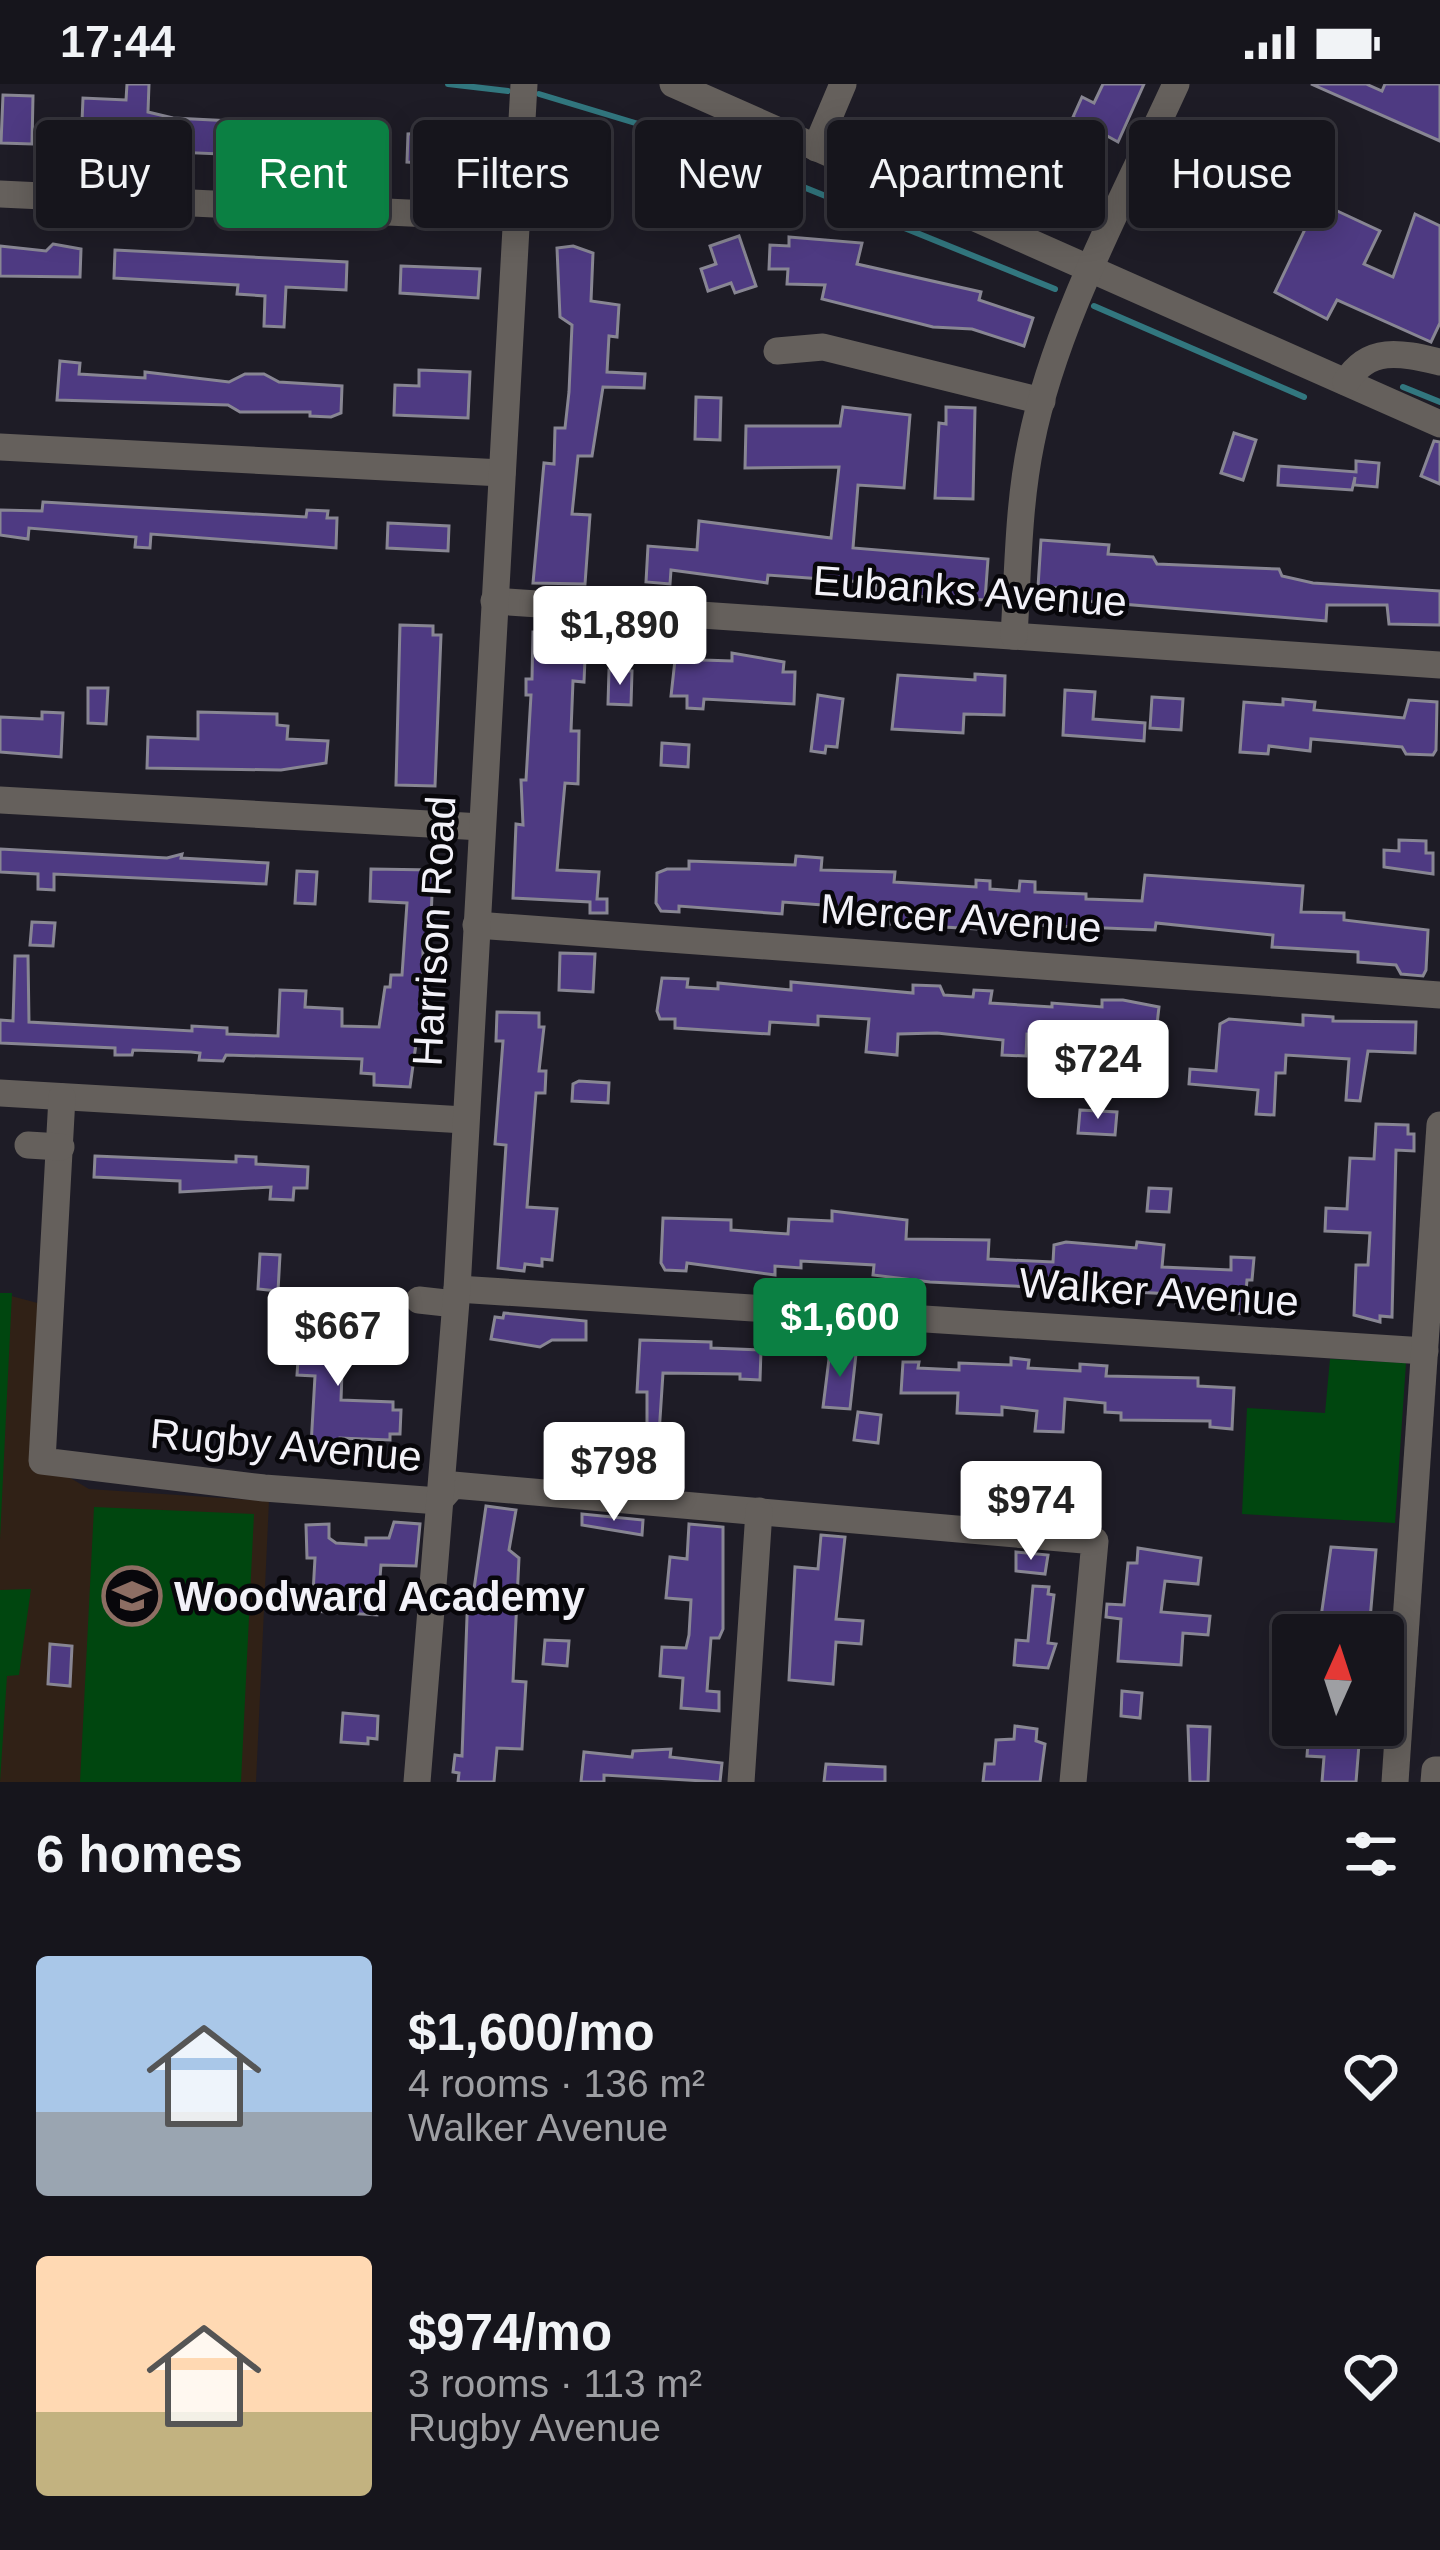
<!DOCTYPE html>
<html lang="en">
<head>
<meta charset="utf-8">
<style>
	:root { --surface:#16151c; --page:#1f1e25; --text:#f1f3f6; --muted:#9e9fa3; --line:#35343b; --accent:#0b8043 }
	body { margin:0; font-family:Helvetica,sans-serif; background:var(--page); color:var(--text); height:100vh; display:flex; flex-direction:column; font-size:45px; white-space:nowrap }
	* { box-sizing:border-box; margin:0 }
	p { font-size:39px; color:var(--muted) }
	.icon { flex:none; width:66px; height:66px; fill:none; stroke:currentColor; stroke-width:2; stroke-linecap:round; stroke-linejoin:round }
	.map { position:relative; height:1698px; overflow:hidden }
	.sheet { display:flex; flex-direction:column; background:var(--surface); flex:1 }
	.sheet>* { flex:none }
	.top-card { position:absolute; left:36px; top:36px; width:1368px; height:108px; display:flex; gap:24px }
	.needle { width:78px; rotate:3deg }
	.controls { position:absolute; left:1272px; top:1530px; display:grid; gap:24px }
	.controls a { display:grid; place-items:center; width:132px; height:132px; border-radius:12px; background:var(--surface); box-shadow:0 6px 30px #0003,0 0 0 3px var(--line); font-size:60px }
	.price { position:absolute; translate:-50% -102px; padding:0 27px; border-radius:12px; background:#fff; color:#222; font-size:39px; line-height:78px; filter:drop-shadow(0 3px 6px #0008) }
	.price::after { content:''; position:absolute; left:50%; top:72px; width:36px; height:27px; margin-left:-18px; background:inherit; clip-path:polygon(0 0,100% 0,50% 100%) }
	.price.on { background:var(--accent); color:#fff }
	ul { padding:0; list-style:none }
	li { display:flex; align-items:center; gap:36px; height:300px; padding:0 36px }
	li span { display:grid; place-items:center; flex:none; width:336px; height:240px; border-radius:12px; color:#555 }
	li>.icon { margin-inline-start:auto }
	span .icon { width:144px; height:144px; fill:#fffc; stroke-width:1 }
	li b { font-size:51px }
	h2 { display:flex; justify-content:space-between; align-items:center; height:144px; padding:0 36px; font-size:51px }
	.pill { padding:0 42px; border-radius:12px; background:var(--surface); box-shadow:0 6px 30px #0003,0 0 0 3px var(--line); font-size:42px; line-height:108px }
	.pill.on { background:var(--accent); color:#fff }
	.status { display:flex; justify-content:space-between; align-items:center; height:84px; padding:0 60px; background:var(--surface); direction:ltr }
	.status svg { height:33px; fill:currentColor }
	.map>svg:first-child { display:block }
	.education { fill:#302116 }
	.green { fill:#00460f }
	.lines { fill:none; stroke-linecap:round; stroke-linejoin:round }
	.stream { stroke:#32777f; stroke-width:6 }
	.building { fill:#4e3a82; stroke:#888693; stroke-width:3 }
	.minor { stroke:#65605c; stroke-width:27 }
	.labels { text-anchor:middle; dominant-baseline:central; stroke-width:9; stroke-linejoin:round; paint-order:stroke }
	.street-label { font-size:42px; fill:#f2f1f8; stroke:#08070b }
	.poi-label { font-size:42px; font-weight:bold; fill:#f2f1f8; stroke:#08070b; text-anchor:start }
</style>
</head>
<body>
<div class="status"><b>17:44</b><svg viewBox="0 0 49 12"><path d="M0 12V9h3v3zM5 12V6h3v6zM10 12V3h3v9zM15 12V0h3v12zM26 1h20v11H26zM47 4h2v5h-2z"/></svg></div>
<div class="map">
<svg width="1440" height="1698" viewBox="0 0 1440 1698">
	<rect width="100%" height="100%" fill="#1e1c26"/>
	<polygon class="education" points="0,1209 45,1221 50,1382 89,1405 269,1417 256,1698 0,1698"/>
	<g class="green">
		<polygon points="0,1209 12,1209 0,1455"/>
		<polygon points="1330,1275 1406,1279 1395,1439 1242,1430 1247,1324 1325,1329"/>
		<polygon points="94,1423 254,1430 241,1698 80,1698"/>
		<polygon points="31,1505 19,1591 7,1592 0,1698 0,1506"/>
	</g>
	<g class="lines">
		<g class="stream">
			<polyline points="448,0 508,7"/>
			<polyline points="539,10 675,51 1055,205"/>
			<polyline points="1094,222 1304,313"/>
			<polyline points="1403,303 1440,318"/>
		</g>
	</g>
	<g class="building">
		<polygon points="127,0 149,0 148,28 173,34 232,37 232,42 356,46 354,76 175,68 175,73 81,61 83,14 126,16"/>
		<polygon points="1103,0 1144,0 1118,58 1073,33 1082,13 1094,19"/>
		<polygon points="1311,0 1366,0 1382,7 1385,0 1440,0 1440,57"/>
		<polygon points="3,11 33,12 32,60 1,59"/>
		<polygon points="446,48 478,53 478,82 407,78 408,50"/>
		<polygon points="1178,52 1225,72 1216,91 1171,68"/>
		<polygon points="557,99 609,100 609,124 557,123"/>
		<polygon points="1318,118 1380,147 1364,180 1393,193 1415,130 1440,142 1440,239 1431,258 1337,216 1327,235 1275,208"/>
		<polygon points="739,152 756,202 735,209 731,199 708,207 701,185 716,180 710,162"/>
		<polygon points="789,153 862,159 857,180 981,208 979,216 1033,234 1024,262 972,245 933,243 822,215 825,201 787,200 788,185 769,185 770,161 789,162"/>
		<polygon points="53,160 81,165 80,193 0,192 0,162 46,167"/>
		<polygon points="573,162 593,169 591,217 619,221 617,253 609,252 607,288 645,290 644,304 603,303 592,372 578,372 572,430 590,431 585,500 533,499 544,379 554,380 555,344 565,344 569,308 572,241 560,233 557,164"/>
		<polygon points="115,166 347,178 346,206 286,203 284,243 264,242 265,212 237,210 238,201 114,194"/>
		<polygon points="401,182 480,185 478,214 400,209"/>
		<polygon points="60,277 80,279 79,290 145,294 145,288 229,298 245,290 264,290 279,298 342,302 341,329 331,333 310,332 310,328 240,328 228,321 57,316"/>
		<polygon points="419,286 470,288 468,334 394,331 395,301 419,302"/>
		<polygon points="696,313 721,314 720,356 695,355"/>
		<polygon points="843,323 910,331 904,404 858,401 853,464 988,475 985,516 912,512 912,507 876,506 877,499 768,491 767,499 671,486 670,500 646,498 648,462 697,466 699,437 831,454 839,383 745,384 746,342 840,342"/>
		<polygon points="946,323 975,324 973,415 935,414 939,339 946,340"/>
		<polygon points="1234,349 1256,356 1243,396 1221,389"/>
		<polygon points="1434,357 1440,358 1440,400 1421,392"/>
		<polygon points="1356,377 1379,379 1377,403 1354,401 1355,393 1352,406 1278,401 1279,382 1356,388"/>
		<polygon points="43,418 306,433 307,426 328,427 327,434 337,434 336,464 151,450 150,464 135,463 136,453 29,444 28,455 0,451 0,426 42,427"/>
		<polygon points="388,439 449,442 448,467 387,464"/>
		<polygon points="1041,456 1109,461 1108,470 1153,473 1157,480 1279,485 1282,492 1313,499 1440,507 1440,541 1389,540 1387,521 1327,521 1326,537 1074,516 1074,505 1038,503"/>
		<polygon points="400,541 433,542 433,551 441,551 435,702 396,701"/>
		<polygon points="533,548 586,550 584,598 573,597 571,647 579,647 578,700 565,699 557,786 599,788 597,815 607,815 607,829 590,829 590,818 513,814 516,740 523,741 521,696 526,696 531,611 526,611 526,595 532,595"/>
		<polygon points="676,567 703,568 703,576 732,577 732,569 784,578 783,588 795,588 794,620 704,615 703,625 687,624 687,612 671,612"/>
		<polygon points="609,586 632,587 631,621 608,620"/>
		<polygon points="975,590 1005,592 1004,631 964,630 963,649 892,645 898,591 975,596"/>
		<polygon points="88,604 108,604 106,640 88,639"/>
		<polygon points="1065,606 1095,608 1093,635 1145,639 1144,657 1063,651"/>
		<polygon points="818,611 843,615 837,663 826,662 825,669 811,667"/>
		<polygon points="1152,613 1183,615 1181,646 1150,644"/>
		<polygon points="1283,615 1315,618 1314,626 1404,634 1409,616 1437,618 1436,666 1433,671 1406,670 1402,663 1311,655 1310,667 1269,662 1268,670 1240,668 1244,618 1283,621"/>
		<polygon points="42,628 63,629 61,673 0,668 0,633 42,635"/>
		<polygon points="198,628 277,630 277,641 288,642 287,655 328,657 326,679 281,686 147,684 148,653 198,655"/>
		<polygon points="662,659 689,661 688,683 661,681"/>
		<polygon points="1399,756 1426,757 1426,769 1433,769 1433,790 1384,783 1384,766 1399,767"/>
		<polygon points="0,765 167,774 182,770 181,774 268,779 266,800 54,790 54,806 38,805 38,790 0,788"/>
		<polygon points="796,772 822,774 821,786 895,788 894,798 976,803 976,796 990,797 990,805 1019,807 1020,797 1035,798 1035,808 1086,810 1086,815 1142,817 1145,791 1303,802 1301,828 1344,829 1344,836 1428,846 1426,886 1423,892 1401,890 1396,881 1358,878 1358,868 1272,863 1273,851 1156,839 1155,846 1030,841 1030,848 891,840 891,833 840,832 836,822 783,818 782,830 679,822 679,828 661,827 656,819 657,789 667,785 689,785 689,777 795,781"/>
		<polygon points="371,785 433,786 430,859 423,859 423,960 416,960 410,1003 374,1001 374,990 361,989 362,975 226,971 223,977 199,976 200,969 191,968 133,966 132,971 115,971 115,964 0,959 0,936 13,937 15,872 28,872 29,938 192,947 192,942 227,944 227,950 278,952 280,906 306,907 305,923 342,925 342,942 379,943 385,903 390,903 391,891 402,891 407,819 370,817"/>
		<polygon points="297,787 317,788 315,820 295,819"/>
		<polygon points="32,838 55,839 53,862 30,861"/>
		<polygon points="560,869 595,870 593,908 559,906"/>
		<polygon points="662,894 688,895 687,903 718,905 718,899 791,906 791,898 913,909 913,901 940,902 944,911 973,913 974,906 992,907 990,919 1052,923 1052,919 1102,923 1102,916 1123,916 1159,923 1154,966 1122,962 1121,972 1092,971 1093,953 1027,950 1026,972 1002,971 1003,956 937,949 898,950 897,971 866,968 869,935 818,932 818,941 770,938 769,950 675,944 675,935 660,935 657,927"/>
		<polygon points="497,928 539,929 539,943 544,943 539,987 546,987 545,1009 536,1009 527,1123 557,1125 552,1176 542,1175 542,1182 525,1180 524,1187 498,1184 506,1061 495,1060 503,957 496,957"/>
		<polygon points="1303,931 1333,933 1333,937 1416,938 1415,969 1368,967 1360,1017 1346,1016 1349,975 1286,971 1285,989 1276,989 1274,1031 1256,1030 1258,1006 1189,1000 1190,985 1216,987 1220,940 1229,935 1303,941"/>
		<polygon points="579,997 609,999 608,1019 572,1017 573,1000"/>
		<polygon points="1080,1026 1117,1028 1115,1051 1078,1049"/>
		<polygon points="1376,1040 1408,1041 1408,1050 1414,1050 1414,1067 1396,1066 1392,1233 1380,1232 1380,1238 1354,1231 1356,1181 1368,1181 1370,1149 1325,1147 1326,1124 1347,1125 1350,1074 1374,1075"/>
		<polygon points="95,1072 236,1078 236,1072 256,1073 256,1080 308,1083 307,1104 294,1104 293,1116 270,1115 271,1103 180,1108 180,1097 94,1093"/>
		<polygon points="1149,1104 1171,1105 1169,1128 1147,1127"/>
		<polygon points="832,1127 907,1136 906,1155 989,1156 988,1175 1053,1178 1054,1161 1066,1158 1136,1164 1137,1158 1164,1161 1162,1183 1231,1186 1231,1173 1254,1174 1252,1196 1247,1196 1244,1230 1176,1220 1173,1210 930,1198 873,1191 874,1181 801,1177 801,1184 775,1182 775,1191 687,1179 686,1187 665,1186 661,1179 663,1134 731,1136 731,1146 788,1150 789,1135 832,1137"/>
		<polygon points="260,1170 280,1171 278,1207 258,1205"/>
		<polygon points="504,1229 586,1237 586,1256 552,1256 540,1263 491,1255 495,1233 503,1234"/>
		<polygon points="301,1231 344,1233 341,1316 393,1318 393,1326 401,1326 400,1350 390,1350 390,1356 340,1354 339,1363 311,1362 315,1292 297,1291"/>
		<polygon points="640,1256 711,1258 711,1264 761,1266 760,1296 740,1295 740,1290 663,1289 659,1350 647,1350 647,1308 637,1308"/>
		<polygon points="830,1267 856,1270 850,1325 823,1323"/>
		<polygon points="1011,1274 1029,1276 1028,1284 1080,1287 1080,1280 1107,1282 1106,1292 1198,1294 1198,1302 1234,1304 1232,1345 1210,1343 1210,1337 1121,1336 1121,1329 1105,1328 1105,1319 1065,1315 1063,1348 1035,1347 1037,1327 1002,1323 1002,1331 957,1329 958,1309 901,1309 903,1278 919,1278 918,1284 959,1286 959,1279 1011,1281"/>
		<polygon points="858,1328 881,1331 878,1359 854,1356"/>
		<polygon points="486,1422 516,1426 509,1466 519,1474 513,1597 526,1598 522,1665 497,1664 494,1698 458,1698 459,1689 453,1688 455,1671 462,1672 468,1505 474,1505"/>
		<polygon points="582,1430 643,1436 642,1451 582,1441"/>
		<polygon points="394,1438 420,1440 416,1482 381,1481 377,1531 312,1527 315,1474 307,1474 306,1441 329,1440 329,1454 336,1459 366,1461 366,1454 389,1454"/>
		<polygon points="689,1440 723,1443 723,1545 719,1554 711,1554 707,1607 719,1608 719,1627 681,1624 683,1594 660,1592 662,1563 686,1564 689,1551 691,1516 666,1514 670,1473 687,1475"/>
		<polygon points="821,1451 845,1453 836,1535 863,1537 861,1560 836,1558 833,1600 789,1596 795,1483 818,1485"/>
		<polygon points="1331,1463 1376,1466 1370,1536 1321,1533"/>
		<polygon points="1138,1464 1201,1474 1198,1500 1165,1497 1161,1528 1210,1532 1208,1551 1183,1549 1181,1581 1118,1577 1121,1535 1106,1533 1107,1520 1124,1521 1128,1479 1137,1479"/>
		<polygon points="1016,1468 1048,1471 1045,1490 1016,1487"/>
		<polygon points="1033,1502 1049,1503 1048,1510 1054,1511 1048,1559 1056,1560 1048,1584 1014,1581 1016,1556 1028,1557"/>
		<polygon points="545,1556 569,1557 567,1582 543,1580"/>
		<polygon points="50,1560 72,1562 70,1602 48,1600"/>
		<polygon points="1122,1607 1142,1609 1140,1634 1121,1632"/>
		<polygon points="343,1629 378,1632 377,1655 368,1654 368,1660 341,1658"/>
		<polygon points="1015,1642 1037,1645 1036,1657 1045,1660 1040,1698 983,1698 985,1680 994,1680 996,1656 1014,1655"/>
		<polygon points="1188,1642 1210,1643 1208,1698 1190,1698"/>
		<polygon points="1309,1645 1360,1648 1356,1698 1322,1698 1324,1673 1307,1672"/>
		<polygon points="671,1665 670,1673 722,1679 720,1698 604,1691 604,1698 581,1698 584,1668 632,1673 633,1667"/>
		<polygon points="826,1680 885,1683 885,1698 824,1698"/>
	</g>
	<g class="lines">
		<g class="minor">
			<polyline points="673,0 1440,340"/>
			<polyline points="816,64 843,0"/>
			<polyline points="0,110 516,134"/>
			<polyline points="777,267 823,263 1042,317"/>
			<path d="M1346,298c23,-37 55,-29 94,-20"/>
			<polyline points="0,363 502,389"/>
			<polyline points="494,517 1440,581"/>
			<path d="M1014,552c4,-64 4,-130 17,-193 24,-121 94,-247 145,-359"/>
			<polyline points="0,716 482,743"/>
			<polyline points="476,841 1440,911"/>
			<polyline points="0,1009 465,1036"/>
			<polyline points="62,1013 42,1377 264,1404 439,1417 453,1401 1095,1457 1073,1698"/>
			<polyline points="28,1061 61,1063"/>
			<polyline points="457,1205 1425,1267"/>
			<polyline points="419,1216 455,1220"/>
			<polyline points="417,1698 457,1205 524,0"/>
			<polyline points="741,1698 759,1427"/>
			<polyline points="1395,1698 1440,1041"/>
			<polyline points="1434,1698 1435,1686 1440,1686"/>
		</g>
	</g>
	<defs>
		<g id="school-ring" transform="scale(3)"><circle r="9.5" fill="#08070b" stroke="#8d6e63" stroke-width="1.5"/><path d="M0-5L7-2L0 1L-7-2ZM-4 1L0 2.5L4 1V4Q0 6-4 4Z" fill="#8d6e63"/></g>
	</defs>
	<g fill-rule="evenodd">
		<use href="#school-ring" x="132" y="1512"/>
	</g>
	<g class="labels">
		<g class="street-label">
			<text transform="translate(970 507) rotate(4)">Eubanks Avenue</text>
			<text transform="translate(961 834) rotate(4)">Mercer Avenue</text>
			<text transform="translate(434 847) rotate(-87)">Harrison Road</text>
			<text transform="translate(1159 1208) rotate(4)">Walker Avenue</text>
			<text transform="translate(286 1361) rotate(5)">Rugby Avenue</text>
		</g>
		<g class="poi-label">
			<text x="174" y="1512">Woodward Academy</text>
		</g>
	</g>
</svg>
<div class="controls">
<a><svg class="needle" viewBox="-14 -14 28 28"><path d="M0-13l5 13h-10z" fill="#e53935"/><path d="M0 13l5-13h-10z" fill="#9e9fa3"/></svg></a>
</div>
<b class="price" style="left:620px;top:604px">$1,890</b>
<b class="price" style="left:1098px;top:1038px">$724</b>
<b class="price on" style="left:840px;top:1296px">$1,600</b>
<b class="price" style="left:338px;top:1305px">$667</b>
<b class="price" style="left:614px;top:1440px">$798</b>
<b class="price" style="left:1031px;top:1479px">$974</b>
<div class="top-card">
<a class="pill">Buy</a>
<a class="pill on">Rent</a>
<a class="pill">Filters</a>
<a class="pill">New</a>
<a class="pill">Apartment</a>
<a class="pill">House</a>
</div>
</div>
<section class="sheet">
<h2>6 homes<svg class="icon" aria-label="filters" viewBox="0 0 24 24"><path d="M4 7h16M4 17h16"/><circle cx="9" cy="7" r="2"/><circle cx="15" cy="17" r="2"/></svg></h2>
<ul>
<li><span style="background:linear-gradient(#a9c7e8 65%,#9aa5b1 0)"><svg class="icon" aria-label="home" viewBox="0 0 24 24"><path d="M3 11l9-7 9 7M6 9v11h12V9"/></svg></span><div><b>$1,600/mo</b><p>4 rooms · 136 m²</p><p>Walker Avenue</p></div><svg class="icon" aria-label="heart" viewBox="0 0 24 24"><path d="M12 20l-8-8c-3-5 5-10 8-4 3-6 11-1 8 4z"/></svg></li>
<li><span style="background:linear-gradient(#ffd9b3 65%,#c2b280 0)"><svg class="icon" aria-label="home" viewBox="0 0 24 24"><path d="M3 11l9-7 9 7M6 9v11h12V9"/></svg></span><div><b>$974/mo</b><p>3 rooms · 113 m²</p><p>Rugby Avenue</p></div><svg class="icon" aria-label="heart" viewBox="0 0 24 24"><path d="M12 20l-8-8c-3-5 5-10 8-4 3-6 11-1 8 4z"/></svg></li>
</ul>
</section>
</body>
</html>
